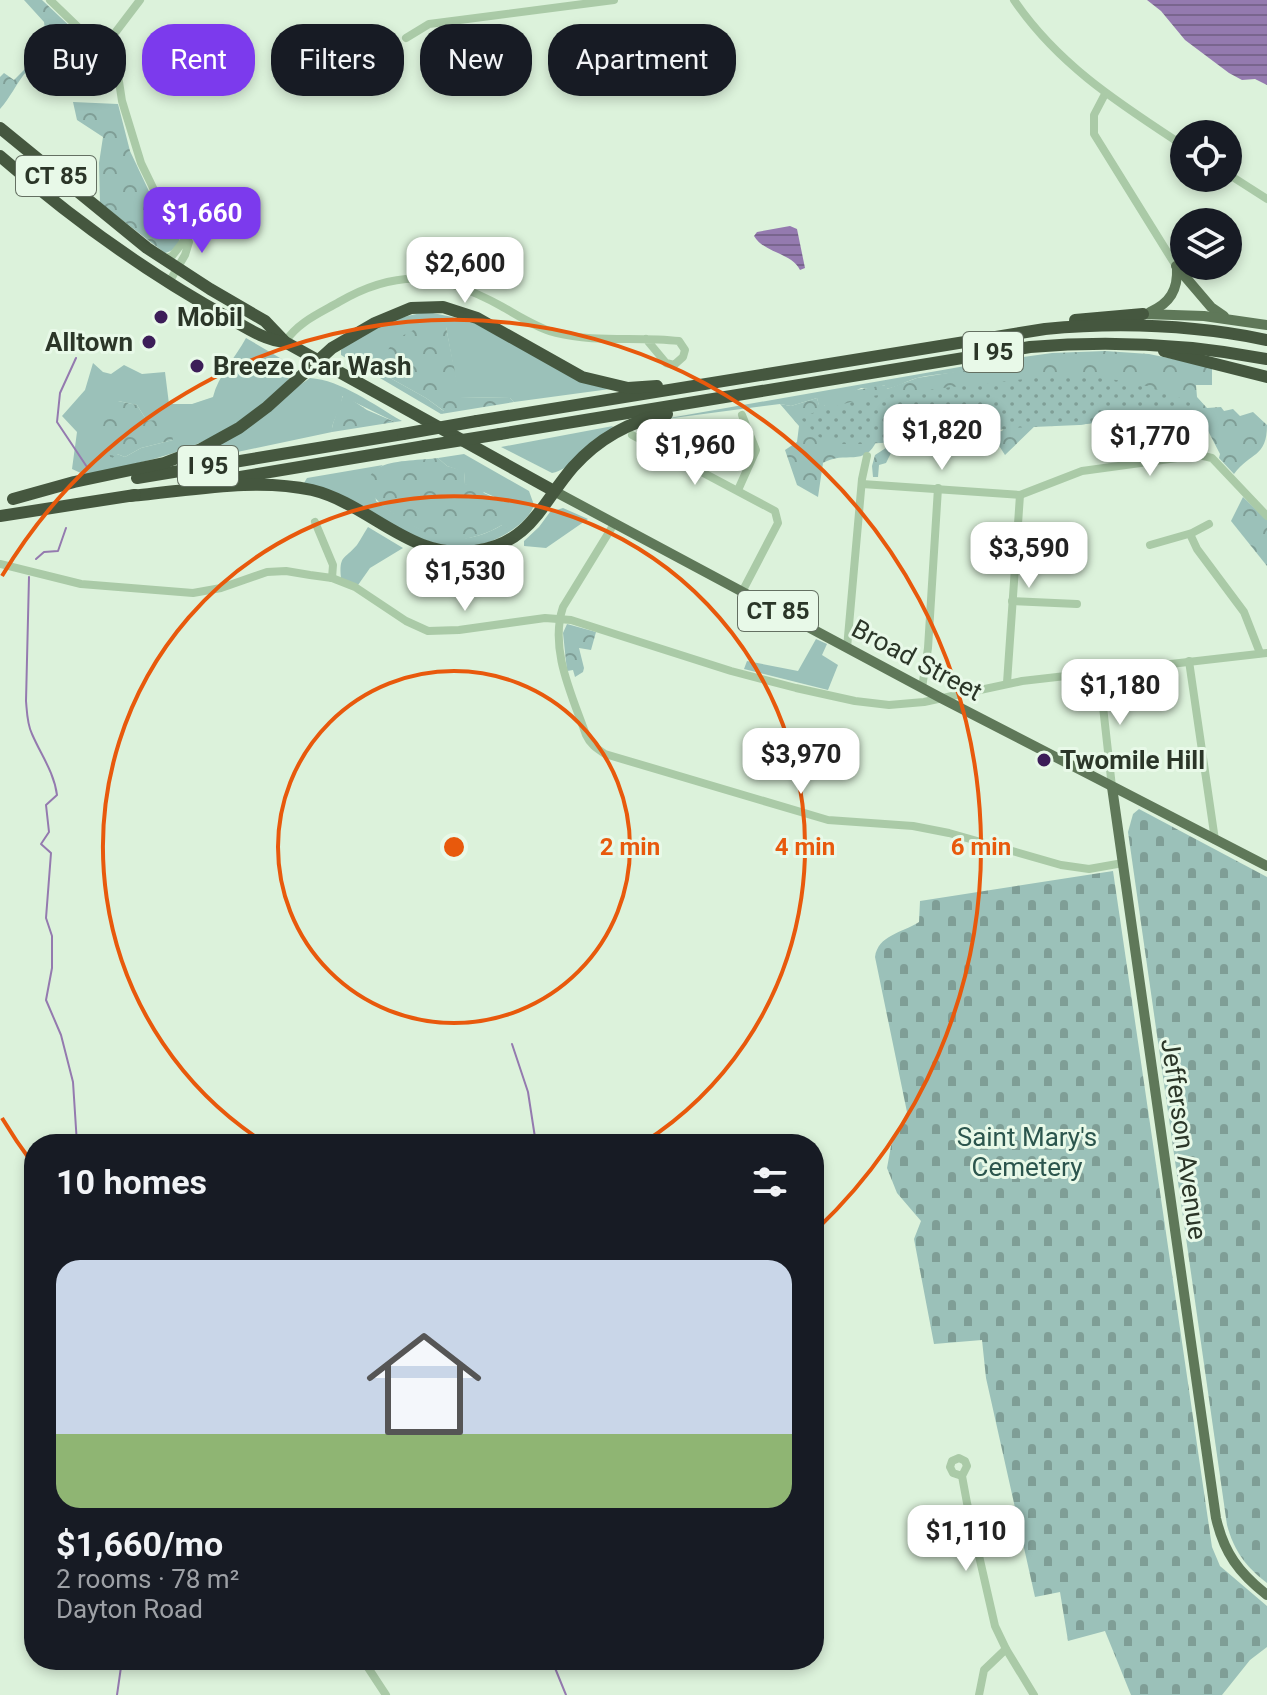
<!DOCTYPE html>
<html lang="en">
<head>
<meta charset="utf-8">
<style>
	:root { --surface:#171b24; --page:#20242c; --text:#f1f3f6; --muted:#9ea1a6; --line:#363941; --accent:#7c3aed }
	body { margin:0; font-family:Roboto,sans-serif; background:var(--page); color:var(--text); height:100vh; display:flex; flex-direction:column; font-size:30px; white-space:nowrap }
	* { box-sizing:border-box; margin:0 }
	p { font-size:26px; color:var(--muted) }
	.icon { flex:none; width:44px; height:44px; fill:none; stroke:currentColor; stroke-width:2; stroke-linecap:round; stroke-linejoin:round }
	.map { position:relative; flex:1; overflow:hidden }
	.panel { position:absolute; left:24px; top:1134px; width:800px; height:536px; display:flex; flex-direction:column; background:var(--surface); border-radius:32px; box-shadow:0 4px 12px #0003 }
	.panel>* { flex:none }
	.banner { position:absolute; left:24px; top:24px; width:800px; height:72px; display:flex; gap:16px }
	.fabs { position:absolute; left:1170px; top:120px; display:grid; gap:16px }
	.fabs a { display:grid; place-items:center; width:72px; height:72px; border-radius:50%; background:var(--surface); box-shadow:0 4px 12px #0003; font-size:40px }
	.price { position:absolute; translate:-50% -68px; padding:0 18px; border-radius:16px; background:#fff; color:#222; font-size:26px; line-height:52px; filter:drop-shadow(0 2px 4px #0008) }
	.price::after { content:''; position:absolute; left:50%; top:48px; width:24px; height:18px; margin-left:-12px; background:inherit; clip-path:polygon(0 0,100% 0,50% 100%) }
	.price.current { background:var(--accent); color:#fff }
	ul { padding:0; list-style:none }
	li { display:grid; align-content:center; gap:16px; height:424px; padding:0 32px }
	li+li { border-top:2px solid var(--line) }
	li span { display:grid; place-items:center; height:248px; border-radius:24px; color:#555 }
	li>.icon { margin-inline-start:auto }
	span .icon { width:144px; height:144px; fill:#fffc; stroke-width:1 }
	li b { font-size:34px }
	h2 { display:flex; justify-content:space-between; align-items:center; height:96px; padding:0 32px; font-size:34px }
	.chip { padding:0 28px; border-radius:32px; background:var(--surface); box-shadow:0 4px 12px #0003; font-size:28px; line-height:72px }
	.chip.current { background:var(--accent); color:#fff }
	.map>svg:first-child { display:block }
	.grass { fill:#9bc1b9; fill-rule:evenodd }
	.forest { fill:url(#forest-crowns) }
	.cemetery { fill:url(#cemetery-stones) }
	.park { fill:url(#park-dots) }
	.water { fill:url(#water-rules) }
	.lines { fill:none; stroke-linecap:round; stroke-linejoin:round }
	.stream { stroke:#947aaf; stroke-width:2 }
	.minor { stroke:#aacaa7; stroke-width:8 }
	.major { stroke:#5f7859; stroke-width:10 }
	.highway { stroke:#45573f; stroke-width:12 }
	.highway-bridge { stroke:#45573f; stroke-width:12 }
	.ring { fill:none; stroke:#e8590c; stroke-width:4 }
	.poi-dot { fill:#3c1d58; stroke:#e8f9e8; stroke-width:3 }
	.labels { text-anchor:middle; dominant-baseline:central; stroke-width:6; stroke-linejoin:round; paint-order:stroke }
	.shield { fill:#e8f9e8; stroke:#647062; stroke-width:2 }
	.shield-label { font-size:24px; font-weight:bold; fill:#2b3628 }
	.poi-label { font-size:26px; font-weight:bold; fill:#2b3628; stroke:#e8f9e8; text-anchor:start }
	.street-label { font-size:26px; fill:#2b3628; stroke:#e8f9e8 }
	.park-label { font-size:26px; fill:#2b554d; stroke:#e8f9e8 }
	.centre { fill:#e8590c; stroke:#e8f9e8; stroke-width:4 }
	.ring-label { font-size:24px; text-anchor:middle; font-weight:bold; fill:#e8590c; stroke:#e8f9e8; stroke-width:6; stroke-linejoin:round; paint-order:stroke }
</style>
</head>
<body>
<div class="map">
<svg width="1267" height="1695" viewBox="0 0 1267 1695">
	<defs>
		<pattern id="forest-crowns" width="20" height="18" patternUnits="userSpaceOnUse" patternTransform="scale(2)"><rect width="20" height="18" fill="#9bc1b9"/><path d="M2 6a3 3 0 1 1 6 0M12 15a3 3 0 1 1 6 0" fill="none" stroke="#7f9e96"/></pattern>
		<pattern id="cemetery-stones" width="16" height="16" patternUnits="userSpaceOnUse" patternTransform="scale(2)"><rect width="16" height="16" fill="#9bc1b9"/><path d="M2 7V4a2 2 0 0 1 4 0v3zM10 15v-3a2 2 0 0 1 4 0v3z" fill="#7f9e96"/></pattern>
		<pattern id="park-dots" width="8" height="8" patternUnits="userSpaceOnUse" patternTransform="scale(2)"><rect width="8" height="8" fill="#9bc1b9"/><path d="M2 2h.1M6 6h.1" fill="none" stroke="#7f9e96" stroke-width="1.8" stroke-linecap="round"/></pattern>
		<pattern id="water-rules" width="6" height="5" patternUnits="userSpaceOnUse" patternTransform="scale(2)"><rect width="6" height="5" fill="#947aaf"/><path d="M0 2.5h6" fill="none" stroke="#79658e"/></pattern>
	</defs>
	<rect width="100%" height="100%" fill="#dcf2db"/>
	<g class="grass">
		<path d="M428,312l49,10 133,67 -96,13 -4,-4 -51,-1 -13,-70 -63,47 43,24 19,14 -4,2 -100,-59v-5c23,-20 57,-34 87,-38z"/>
		<path d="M246,338l46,27c1,16 -12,23 -23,33 -59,52 -111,61 -184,77l-13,-6 5,-37 -15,-16 23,-26 8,-27 10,9 8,2 13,-9 18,9 23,-2 4,32h23l21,-7c5,-21 22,-39 33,-59zM118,401l19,4 10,16 26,19 -32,8 -16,9 -8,-3z"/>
		<path d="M988,362c-20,13 -47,10 -71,16 -11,3 -19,9 -31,11l-1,-4 -13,4 -11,-1 -37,18h-5l-2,-8 -26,8 -11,-2 -122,16z"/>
		<path d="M310,378c31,2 64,27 92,43l-7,1 -53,-26c1,14 -11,23 -10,36l-137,29v-4z"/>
		<path d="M613,426c-10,14 -44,44 -61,47l-51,-26z"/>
		<path d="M464,454l65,37 5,14c-4,13 -18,23 -30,30 -46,26 -91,2 -134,-19 -22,-11 -44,-22 -66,-33l3,-5 76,-13 -10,8 3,28c43,30 75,54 126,24l2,-24 -39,-17 -1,-12 -17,-6 -9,-8z"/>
		<polygon points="563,508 588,519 546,548 524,546 524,541 539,527 550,512"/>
		<path d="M368,527l35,21 -33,20 -12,17 -17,-7c-2,-23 3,-18 16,-33 4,-6 7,-12 11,-18z"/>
		<polygon points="816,639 827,644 822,655 838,665 828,690 744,669 747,661 798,671"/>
	</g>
	<g class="forest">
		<path d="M24,0h18l35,33 -13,16 -5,28 -21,-15 -8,13 -4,-3c-10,12 -16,26 -26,37v-32l4,-4 10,7 20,-20 -4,-4 16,-18 -2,-16z"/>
		<path d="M73,102l45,2 12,47 25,53 25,30c1,9 -6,17 -15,19l-65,-50 -1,-40 4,-26 -26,-17z"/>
		<path d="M429,324l17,3 14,70 50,1 4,4 -73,12 3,-3 -18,-13 -43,-24c-2,-31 21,-41 46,-50z"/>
		<path d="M1105,351l44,3 63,13v18h-16l1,12 10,11 14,-1 3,4 9,-2 7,7 13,-4 14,13c0,33 -17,27 -33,49l-15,-16 1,-4 -15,-29 -6,-6 -30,3 -2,-10 -88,13 -5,-4 -36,2 -33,32 -9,-14 -41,1 -26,13c-14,-10 -22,-7 -38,-2l-5,10 -7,2 -1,12h-5l-1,-11 3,-11 14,-9 113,-15 14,-18 -139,27c-12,28 -32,10 -54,23l-5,34 -21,-12 -12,-35 12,-8 2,-16 -19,-22 11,2 26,-8 2,7 5,1 14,-13 48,-8 1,4 30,-11 62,-10 9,-6 64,-9z"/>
		<path d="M343,394l24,16 28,12 -63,10c-1,-9 9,-26 11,-38z"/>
		<polygon points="118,401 137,405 147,421 169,419 173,440 141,448 125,457 117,454 111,459 102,433 106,406"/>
		<path d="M438,458l9,8 17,5 1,13 14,1 5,8 27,12c3,9 4,17 -5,23l-4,-3c-15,9 -36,16 -54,15 -21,-2 -114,-51 -66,-74 13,-6 41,-6 56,-8z"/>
		<polygon points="1243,497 1267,520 1267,566 1231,521"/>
		<polygon points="567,624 596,632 591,650 579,648 584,668 583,672 575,677 573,670 567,671 563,633"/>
	</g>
	<g class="cemetery">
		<path d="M1139,809l128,68v706c-21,-16 -33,-32 -40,-58l-99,-693 5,-18z"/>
		<path d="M1113,871l99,676 8,19 47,40v41l-17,13 -28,35h-91l-26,-64 -37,10 -8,-49 -25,5 -49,-219 -4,-38 -48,4 -20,-105 7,-18 -24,-28 -10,-25 4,-22 16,-34 -32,-155c3,-22 27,-24 44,-35l1,-21z"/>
	</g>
	<path class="park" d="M1062,375c52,4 92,6 137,33l-120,17 -66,3 -93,13 -59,3h-26l-16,-7 -20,-20 72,-21z"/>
	<g class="water">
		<polygon points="1147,0 1267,0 1267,85 1255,79 1242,80 1229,73 1185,40 1161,11"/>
		<path d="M790,226l7,3 8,39 -5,2c-9,-18 -35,-16 -46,-34l3,-4z"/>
	</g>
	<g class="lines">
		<g class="stream">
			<polyline points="76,358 60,393 57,422 87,467"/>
			<polyline points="36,559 44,552 58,551 66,528"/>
			<path d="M29,577l-3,124c1,11 1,23 6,33 9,21 22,38 25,61l-11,10 3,27 -8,12 10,9 -5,65 6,18v32l-6,32 15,35 12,47 4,62"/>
			<polyline points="512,1044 528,1092 536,1144"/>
			<polyline points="557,1660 555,1668 566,1695"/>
			<polyline points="117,1695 122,1660"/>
		</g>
		<g class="minor">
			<polyline points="50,0 111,59 118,75 122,101 141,163 156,194 184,230 189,242 185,255 168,284"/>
			<path d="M1014,0c44,65 106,104 170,146"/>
			<polyline points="406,38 429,24 614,0"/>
			<polyline points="102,50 140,0"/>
			<polyline points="1105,94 1094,115 1094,134 1176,266"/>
			<polyline points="1228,174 1267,199"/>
			<polyline points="164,259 172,256 187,237"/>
			<path d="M285,342c13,-20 35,-29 54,-40 60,-35 104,-28 162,4 18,10 36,22 55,27 40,10 83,3 123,8l6,9 -2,7 -9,8 -8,-2 -20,-24"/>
			<polyline points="632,435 775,511 778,523 742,592"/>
			<polyline points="862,484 1020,495 1082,471 1199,455 1212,458 1267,516"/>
			<polyline points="738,490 756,450 742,415"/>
			<polyline points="315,522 333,565 332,578"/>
			<path d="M614,524l-51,83c-14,42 9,88 23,128 4,9 10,13 19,19l223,66 85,6 36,7 112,32 28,4 34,-6"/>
			<polyline points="1190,534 1197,549 1244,612 1260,653"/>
			<polyline points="1150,545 1192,533 1209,524"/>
			<polyline points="0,564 81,584 193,593 221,588 267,572 286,571 310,575 332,578 355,587 406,621 428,631 459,630 545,618 571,620 731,671 796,688 855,701 889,705 924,702 1022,681 1267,653"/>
			<polyline points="1012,601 1077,604"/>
			<polyline points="847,648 862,479 867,456"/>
			<polyline points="1189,661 1215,840"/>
			<polyline points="1099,671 1112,787"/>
			<polyline points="1007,683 1020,495"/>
			<polyline points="922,688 928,648 938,488"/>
			<polyline points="962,1476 953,1473 950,1467 952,1461 959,1458 965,1461 967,1466 962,1476 967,1503 995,1626 1006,1649 1034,1695"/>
			<polyline points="363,1660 386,1695"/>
			<polyline points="979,1695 984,1670 1006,1649"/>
		</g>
		<g class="major">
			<polyline points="1176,266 1211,307 1224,316"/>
			<path d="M1150,312c20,-9 28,-22 27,-44"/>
			<polyline points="1143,314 1204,316 1267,325"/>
			<polyline points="554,491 941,698 1267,866"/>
			<path d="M1112,787l104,731c8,35 23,55 51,77"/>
		</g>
		<g class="highway">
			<polyline points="0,128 147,248 210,289 265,321 285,342 554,491"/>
			<path d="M0,156c71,62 147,117 229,162 18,10 35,22 56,24"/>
			<polyline points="1075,320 1143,314"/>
			<polyline points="1164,351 1267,377"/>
			<path d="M477,421l568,-92c74,-7 149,-4 222,11"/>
			<path d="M500,434l530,-87c80,-7 158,-3 237,12"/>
			<polyline points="137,478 403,434"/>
			<polyline points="216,481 425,446"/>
			<path d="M130,496c59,-5 124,-19 182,-6 58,14 99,71 163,61 56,-8 66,-47 98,-84 26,-29 57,-46 94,-53"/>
			<polyline points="13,499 74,482 164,463 201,449 239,428 267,407 332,348 375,323 411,308 443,307 477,318 582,377 628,388 657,386"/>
			<polyline points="0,516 135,495"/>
		</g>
		<g class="highway-bridge">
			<polyline points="403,434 477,421"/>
			<polyline points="425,446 500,434"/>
		</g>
	</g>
	<g class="ring">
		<circle cx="454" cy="847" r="176"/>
		<path d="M265 1143A351 351 0 1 1 643 1143"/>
		<path d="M33 1164A527 527 0 0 1 2 1118M2 576A527 527 0 1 1 817 1229"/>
	</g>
	<g class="poi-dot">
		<circle cx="161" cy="317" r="8"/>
		<circle cx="149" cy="342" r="8"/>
		<circle cx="197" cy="366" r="8"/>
		<circle cx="1044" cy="760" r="8"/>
	</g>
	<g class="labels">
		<g class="shield">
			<rect x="16" y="156" width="80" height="40" rx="6"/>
			<rect x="963" y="332" width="60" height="40" rx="6"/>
			<rect x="178" y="446" width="60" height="40" rx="6"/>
			<rect x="738" y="591" width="80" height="40" rx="6"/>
		</g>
		<g class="shield-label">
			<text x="56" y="176">CT 85</text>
			<text x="993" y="352">I 95</text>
			<text x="208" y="466">I 95</text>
			<text x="778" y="611">CT 85</text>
		</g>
		<g class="poi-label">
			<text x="177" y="317">Mobil</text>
			<text x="133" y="342" text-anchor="end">Alltown</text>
			<text x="213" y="366">Breeze Car Wash</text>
			<text x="1060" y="760">Twomile Hill</text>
		</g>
		<g class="street-label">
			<text transform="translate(917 660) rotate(28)">Broad Street</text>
			<text transform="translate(1184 1139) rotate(82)">Jefferson Avenue</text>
		</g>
		<g class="park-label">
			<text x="1027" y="1137">Saint Mary's<tspan x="1027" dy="30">Cemetery</tspan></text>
		</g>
	</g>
	<circle cx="454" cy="847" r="12" class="centre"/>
	<g class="ring-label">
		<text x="630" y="855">2 min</text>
		<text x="805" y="855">4 min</text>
		<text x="981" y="855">6 min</text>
	</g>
</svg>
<div class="fabs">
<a><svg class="icon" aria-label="locate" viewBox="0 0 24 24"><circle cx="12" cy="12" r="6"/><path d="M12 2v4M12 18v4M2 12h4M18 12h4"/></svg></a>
<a><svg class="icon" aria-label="layers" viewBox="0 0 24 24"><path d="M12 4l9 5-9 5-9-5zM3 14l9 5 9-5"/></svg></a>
</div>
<b class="price current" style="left:202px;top:255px">$1,660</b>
<b class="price" style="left:465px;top:305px">$2,600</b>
<b class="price" style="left:942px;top:472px">$1,820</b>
<b class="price" style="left:1150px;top:478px">$1,770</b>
<b class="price" style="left:695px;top:487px">$1,960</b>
<b class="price" style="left:1029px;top:590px">$3,590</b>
<b class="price" style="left:465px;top:613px">$1,530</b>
<b class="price" style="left:1120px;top:727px">$1,180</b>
<b class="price" style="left:801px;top:796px">$3,970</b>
<b class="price" style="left:966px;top:1573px">$1,110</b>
<div class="banner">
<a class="chip">Buy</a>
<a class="chip current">Rent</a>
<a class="chip">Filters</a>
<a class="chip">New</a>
<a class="chip">Apartment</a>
</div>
<section class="panel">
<h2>10 homes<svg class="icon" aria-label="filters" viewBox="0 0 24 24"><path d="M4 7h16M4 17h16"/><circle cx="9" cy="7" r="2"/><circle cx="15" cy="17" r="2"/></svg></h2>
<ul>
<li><span style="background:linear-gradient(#c9d6e8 70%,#8fb573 0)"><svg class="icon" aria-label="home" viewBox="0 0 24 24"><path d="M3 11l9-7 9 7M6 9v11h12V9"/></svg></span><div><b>$1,660/mo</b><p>2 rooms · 78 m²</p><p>Dayton Road</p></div></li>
</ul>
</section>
</div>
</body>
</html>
